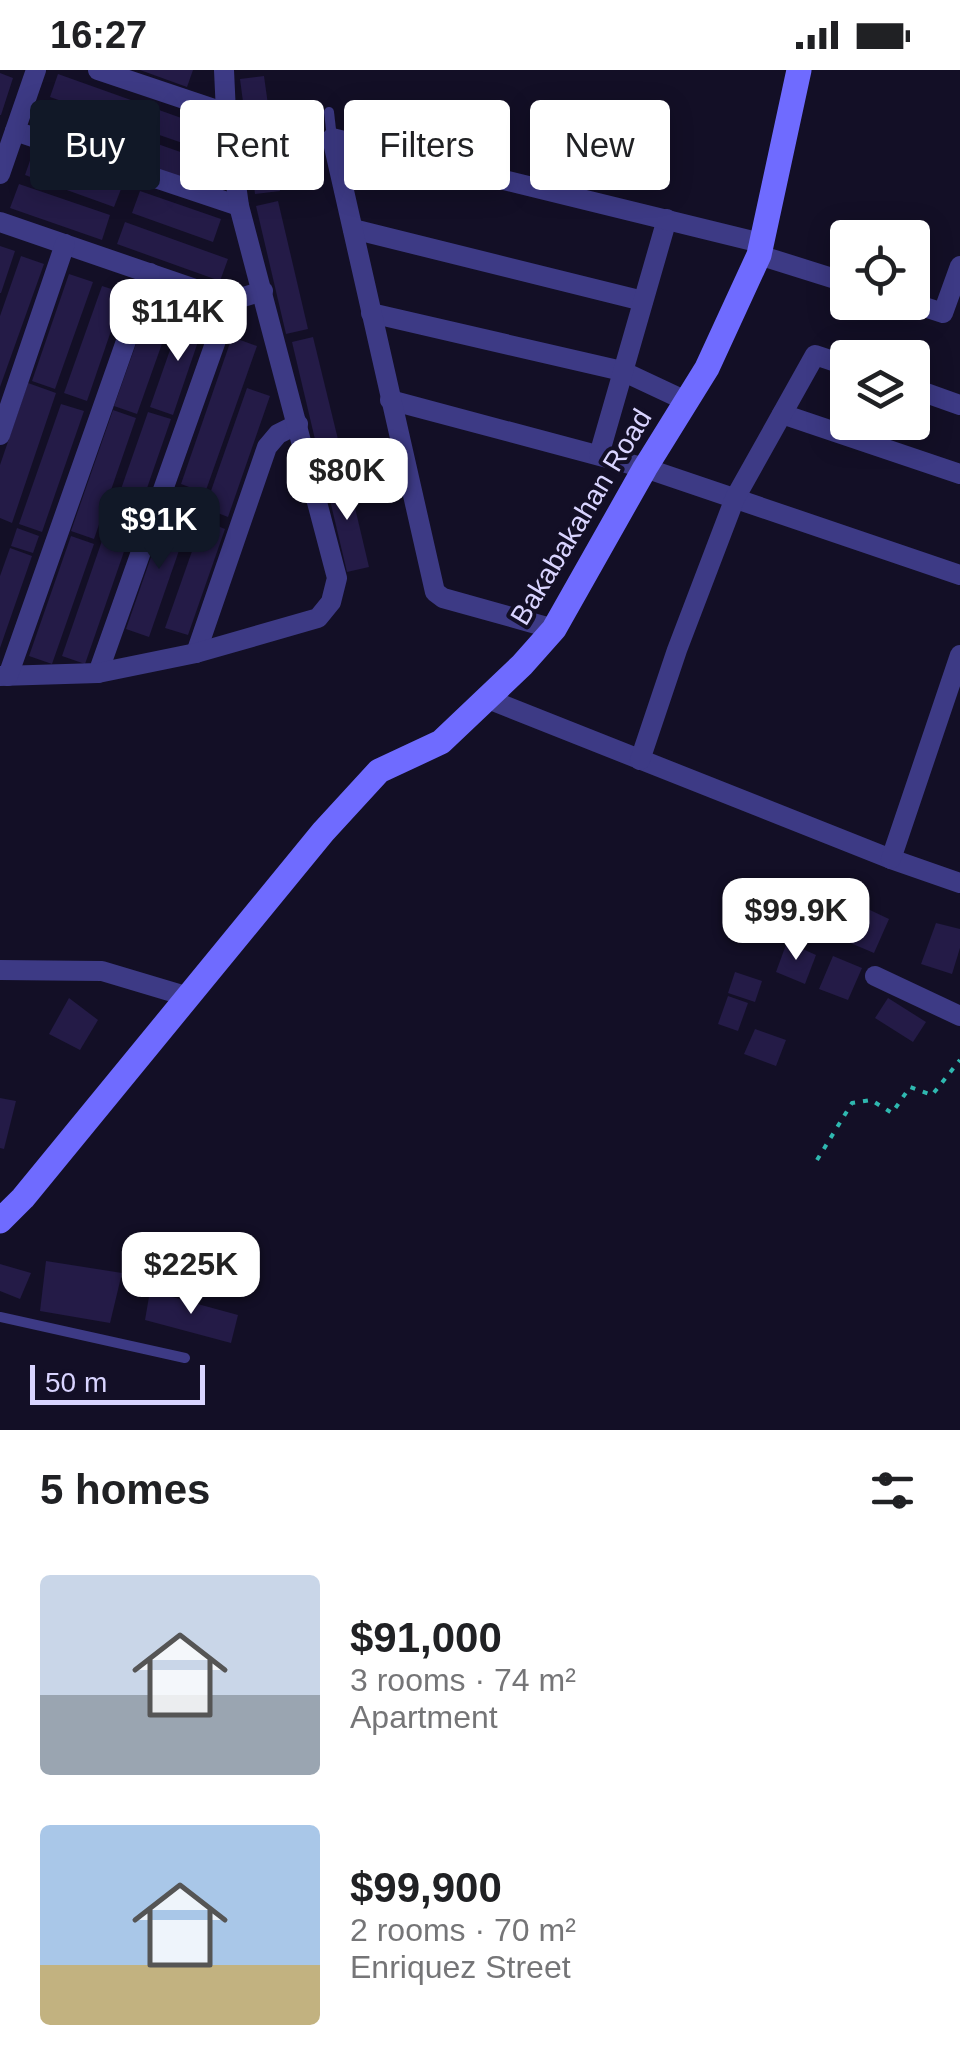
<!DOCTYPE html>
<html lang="en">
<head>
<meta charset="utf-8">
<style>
	:root { --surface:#fff; --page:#f2f2f2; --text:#202124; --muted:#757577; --accent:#111827 }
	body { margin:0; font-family:Arial,sans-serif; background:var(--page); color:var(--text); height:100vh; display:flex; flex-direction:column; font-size:38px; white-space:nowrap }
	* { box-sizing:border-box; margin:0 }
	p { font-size:32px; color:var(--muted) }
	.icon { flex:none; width:55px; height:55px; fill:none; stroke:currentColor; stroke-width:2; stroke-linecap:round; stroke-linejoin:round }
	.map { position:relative; height:1360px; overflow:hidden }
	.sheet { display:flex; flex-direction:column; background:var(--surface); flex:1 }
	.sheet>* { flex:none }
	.banner { position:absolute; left:30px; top:30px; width:900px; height:90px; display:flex; gap:20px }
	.fabs { position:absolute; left:830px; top:150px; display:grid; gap:20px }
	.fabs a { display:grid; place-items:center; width:100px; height:100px; border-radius:10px; background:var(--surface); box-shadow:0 5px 25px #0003; font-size:50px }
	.scale { position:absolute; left:30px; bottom:25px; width:175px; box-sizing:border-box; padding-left:10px; border:5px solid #d9d4ff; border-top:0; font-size:28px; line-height:35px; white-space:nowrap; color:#d9d4ff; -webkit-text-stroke:8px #130f26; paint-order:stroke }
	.price { position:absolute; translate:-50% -85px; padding:0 22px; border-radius:20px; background:#fff; color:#222; font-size:32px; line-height:65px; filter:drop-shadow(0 2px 5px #0008) }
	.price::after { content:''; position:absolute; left:50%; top:60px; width:30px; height:22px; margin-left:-15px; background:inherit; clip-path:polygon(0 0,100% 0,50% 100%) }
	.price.current { background:var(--accent); color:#fff }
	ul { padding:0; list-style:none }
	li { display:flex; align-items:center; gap:30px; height:250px; padding:0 40px }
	li span { display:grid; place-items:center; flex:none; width:280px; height:200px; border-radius:10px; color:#555 }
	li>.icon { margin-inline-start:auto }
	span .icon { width:120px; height:120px; fill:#fffc; stroke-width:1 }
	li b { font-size:42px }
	h2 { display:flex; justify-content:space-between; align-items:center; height:120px; padding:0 40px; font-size:42px }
	.pill { padding:0 35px; border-radius:10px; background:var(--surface); box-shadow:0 5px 25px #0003; font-size:35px; line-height:90px }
	.pill.current { background:var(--accent); color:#fff }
	.status { display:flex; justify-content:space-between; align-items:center; height:70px; padding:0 50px; background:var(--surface); direction:ltr }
	.status svg { height:28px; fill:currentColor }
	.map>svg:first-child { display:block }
	.building { fill:#241b47 }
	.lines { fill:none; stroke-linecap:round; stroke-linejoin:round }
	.path { stroke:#2fb8b0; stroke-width:4; stroke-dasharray:5 8; stroke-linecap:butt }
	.lane { stroke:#3d3a85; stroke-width:10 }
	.street { stroke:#3d3a85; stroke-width:20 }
	.secondary { stroke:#6f6bff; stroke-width:25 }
	.labels { text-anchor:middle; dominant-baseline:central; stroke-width:8; stroke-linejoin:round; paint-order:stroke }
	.street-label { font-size:28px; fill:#d9d4ff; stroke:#130f26 }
</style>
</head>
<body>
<div class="status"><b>16:27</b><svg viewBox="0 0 49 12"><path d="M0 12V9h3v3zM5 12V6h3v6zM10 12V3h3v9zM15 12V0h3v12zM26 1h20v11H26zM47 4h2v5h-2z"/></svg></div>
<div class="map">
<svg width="960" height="1360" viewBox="0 0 960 1360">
	<rect width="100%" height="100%" fill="#130f26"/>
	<g class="building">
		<polygon points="140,0 193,0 187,17"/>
		<polygon points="0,3 13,8 1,45 0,45"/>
		<polygon points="58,4 201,55 194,77 50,27"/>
		<polygon points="264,6 280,121 255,124 240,9"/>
		<polygon points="47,35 206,91 198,114 39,58"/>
		<polygon points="33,82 123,114 114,137 25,105"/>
		<polygon points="19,114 110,145 102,170 10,138"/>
		<polygon points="140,121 221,149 213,172 132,143"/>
		<polygon points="278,131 308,259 286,264 256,136"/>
		<polygon points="125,152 228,189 220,211 117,174"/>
		<polygon points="0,176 15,181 1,223 0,223"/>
		<polygon points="21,186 44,194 0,317 0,246"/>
		<polygon points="69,204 93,212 55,319 32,311"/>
		<polygon points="102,216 124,223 87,331 64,323"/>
		<polygon points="152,229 175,237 137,344 114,336"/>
		<polygon points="183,243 205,251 173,345 150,337"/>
		<polygon points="232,267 257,276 205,423 181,414"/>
		<polygon points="313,267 344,394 322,399 292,272"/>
		<polygon points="28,313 56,323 12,453 0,448 0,395"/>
		<polygon points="247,318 270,326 228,447 205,438"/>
		<polygon points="61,334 84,341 42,462 19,454"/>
		<polygon points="113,340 136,348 94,469 71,461"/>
		<polygon points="148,342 171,349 129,470 106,462"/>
		<polygon points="347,404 369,497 347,502 325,409"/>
		<polygon points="174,420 198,429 193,443 169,435"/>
		<polygon points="168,438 191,446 149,567 126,559"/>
		<polygon points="203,450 225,459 188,565 165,558"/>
		<polygon points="17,458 39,466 33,483 11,476"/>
		<polygon points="104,465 127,473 85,594 62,586"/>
		<polygon points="71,466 94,474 52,594 29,586"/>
		<polygon points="10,478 32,486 0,578 0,506"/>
		<polygon points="855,833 889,849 874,883 841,869"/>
		<polygon points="936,853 960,859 960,878 952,904 921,894"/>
		<polygon points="787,872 816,885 805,914 776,902"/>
		<polygon points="833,886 862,898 848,930 819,919"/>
		<polygon points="735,902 762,911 755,932 728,923"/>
		<polygon points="728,926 748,933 738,961 718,954"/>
		<polygon points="69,928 98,950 80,980 49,964"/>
		<polygon points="888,928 926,952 913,972 875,948"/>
		<polygon points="755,959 786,970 776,996 744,984"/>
		<polygon points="0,1028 16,1031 4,1079 0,1078"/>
		<polygon points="46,1191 122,1203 110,1253 40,1241"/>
		<polygon points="0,1194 31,1203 20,1229 0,1221"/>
		<polygon points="150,1221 238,1245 231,1273 145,1250"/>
	</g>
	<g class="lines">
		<polyline class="path" points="817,1090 852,1033 871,1030 892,1043 910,1017 932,1025 960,990"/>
		<g class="lane">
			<polyline points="329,42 332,68"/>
			<polyline points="0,1247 185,1288"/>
		</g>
		<g class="street">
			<polyline points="98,0 226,43"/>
			<polyline points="15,61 239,136"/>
			<polyline points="0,104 36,0"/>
			<polyline points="0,152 230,231 263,221"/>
			<polyline points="353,159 643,231"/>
			<polyline points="759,185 848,213"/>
			<polyline points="909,232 943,243 960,196"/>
			<polyline points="371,243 622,301 686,331"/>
			<polyline points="912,318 960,335"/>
			<polyline points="390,330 645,398 960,505"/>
			<polyline points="782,344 960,404"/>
			<polyline points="0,365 65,174"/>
			<polyline points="599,385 667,149"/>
			<polyline points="554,559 443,528 435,522 332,68 761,173"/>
			<polyline points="196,583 267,377 278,364 298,354"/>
			<polyline points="98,603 230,231"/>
			<polyline points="0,606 98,603 196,583 318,548 331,532 337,508 239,136 226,43 224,0"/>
			<polyline points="8,606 150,203"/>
			<polyline points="488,629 891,789 960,813"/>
			<polyline points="640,690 677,580 735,428 815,285 848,296"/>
			<polyline points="891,789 960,585"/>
			<polyline points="0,900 102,901 189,927"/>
			<polyline points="875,906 960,946"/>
		</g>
		<polyline class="secondary" points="0,1151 23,1128 323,762 379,701 441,672 522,595 554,559 645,398 707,298 759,185 799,0"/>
	</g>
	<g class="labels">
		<g class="street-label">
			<text transform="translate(581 447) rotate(-59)">Bakabakahan Road</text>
		</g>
	</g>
</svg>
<div class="fabs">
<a><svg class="icon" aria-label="locate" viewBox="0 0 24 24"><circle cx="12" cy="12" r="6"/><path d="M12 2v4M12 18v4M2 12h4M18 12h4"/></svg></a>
<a><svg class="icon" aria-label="layers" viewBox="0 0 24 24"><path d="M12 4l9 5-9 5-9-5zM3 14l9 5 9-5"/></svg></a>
</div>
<div class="scale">50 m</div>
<b class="price" style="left:178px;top:294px">$114K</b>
<b class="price" style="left:347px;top:453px">$80K</b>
<b class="price current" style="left:159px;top:502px">$91K</b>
<b class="price" style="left:796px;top:893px">$99.9K</b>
<b class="price" style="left:191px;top:1247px">$225K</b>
<div class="banner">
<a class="pill current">Buy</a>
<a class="pill">Rent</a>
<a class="pill">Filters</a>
<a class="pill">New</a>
</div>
</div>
<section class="sheet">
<h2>5 homes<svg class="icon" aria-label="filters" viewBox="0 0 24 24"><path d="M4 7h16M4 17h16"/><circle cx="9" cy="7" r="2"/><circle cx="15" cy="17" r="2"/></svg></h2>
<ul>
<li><span style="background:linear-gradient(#c9d6e8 60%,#9aa5b1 0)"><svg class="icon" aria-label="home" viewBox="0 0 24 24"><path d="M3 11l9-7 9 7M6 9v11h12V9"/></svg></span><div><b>$91,000</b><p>3 rooms · 74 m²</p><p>Apartment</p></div></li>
<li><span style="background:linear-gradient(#a9c7e8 70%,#c2b280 0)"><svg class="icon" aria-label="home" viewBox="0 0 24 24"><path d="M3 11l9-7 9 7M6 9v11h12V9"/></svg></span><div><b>$99,900</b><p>2 rooms · 70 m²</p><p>Enriquez Street</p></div></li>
</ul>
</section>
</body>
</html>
